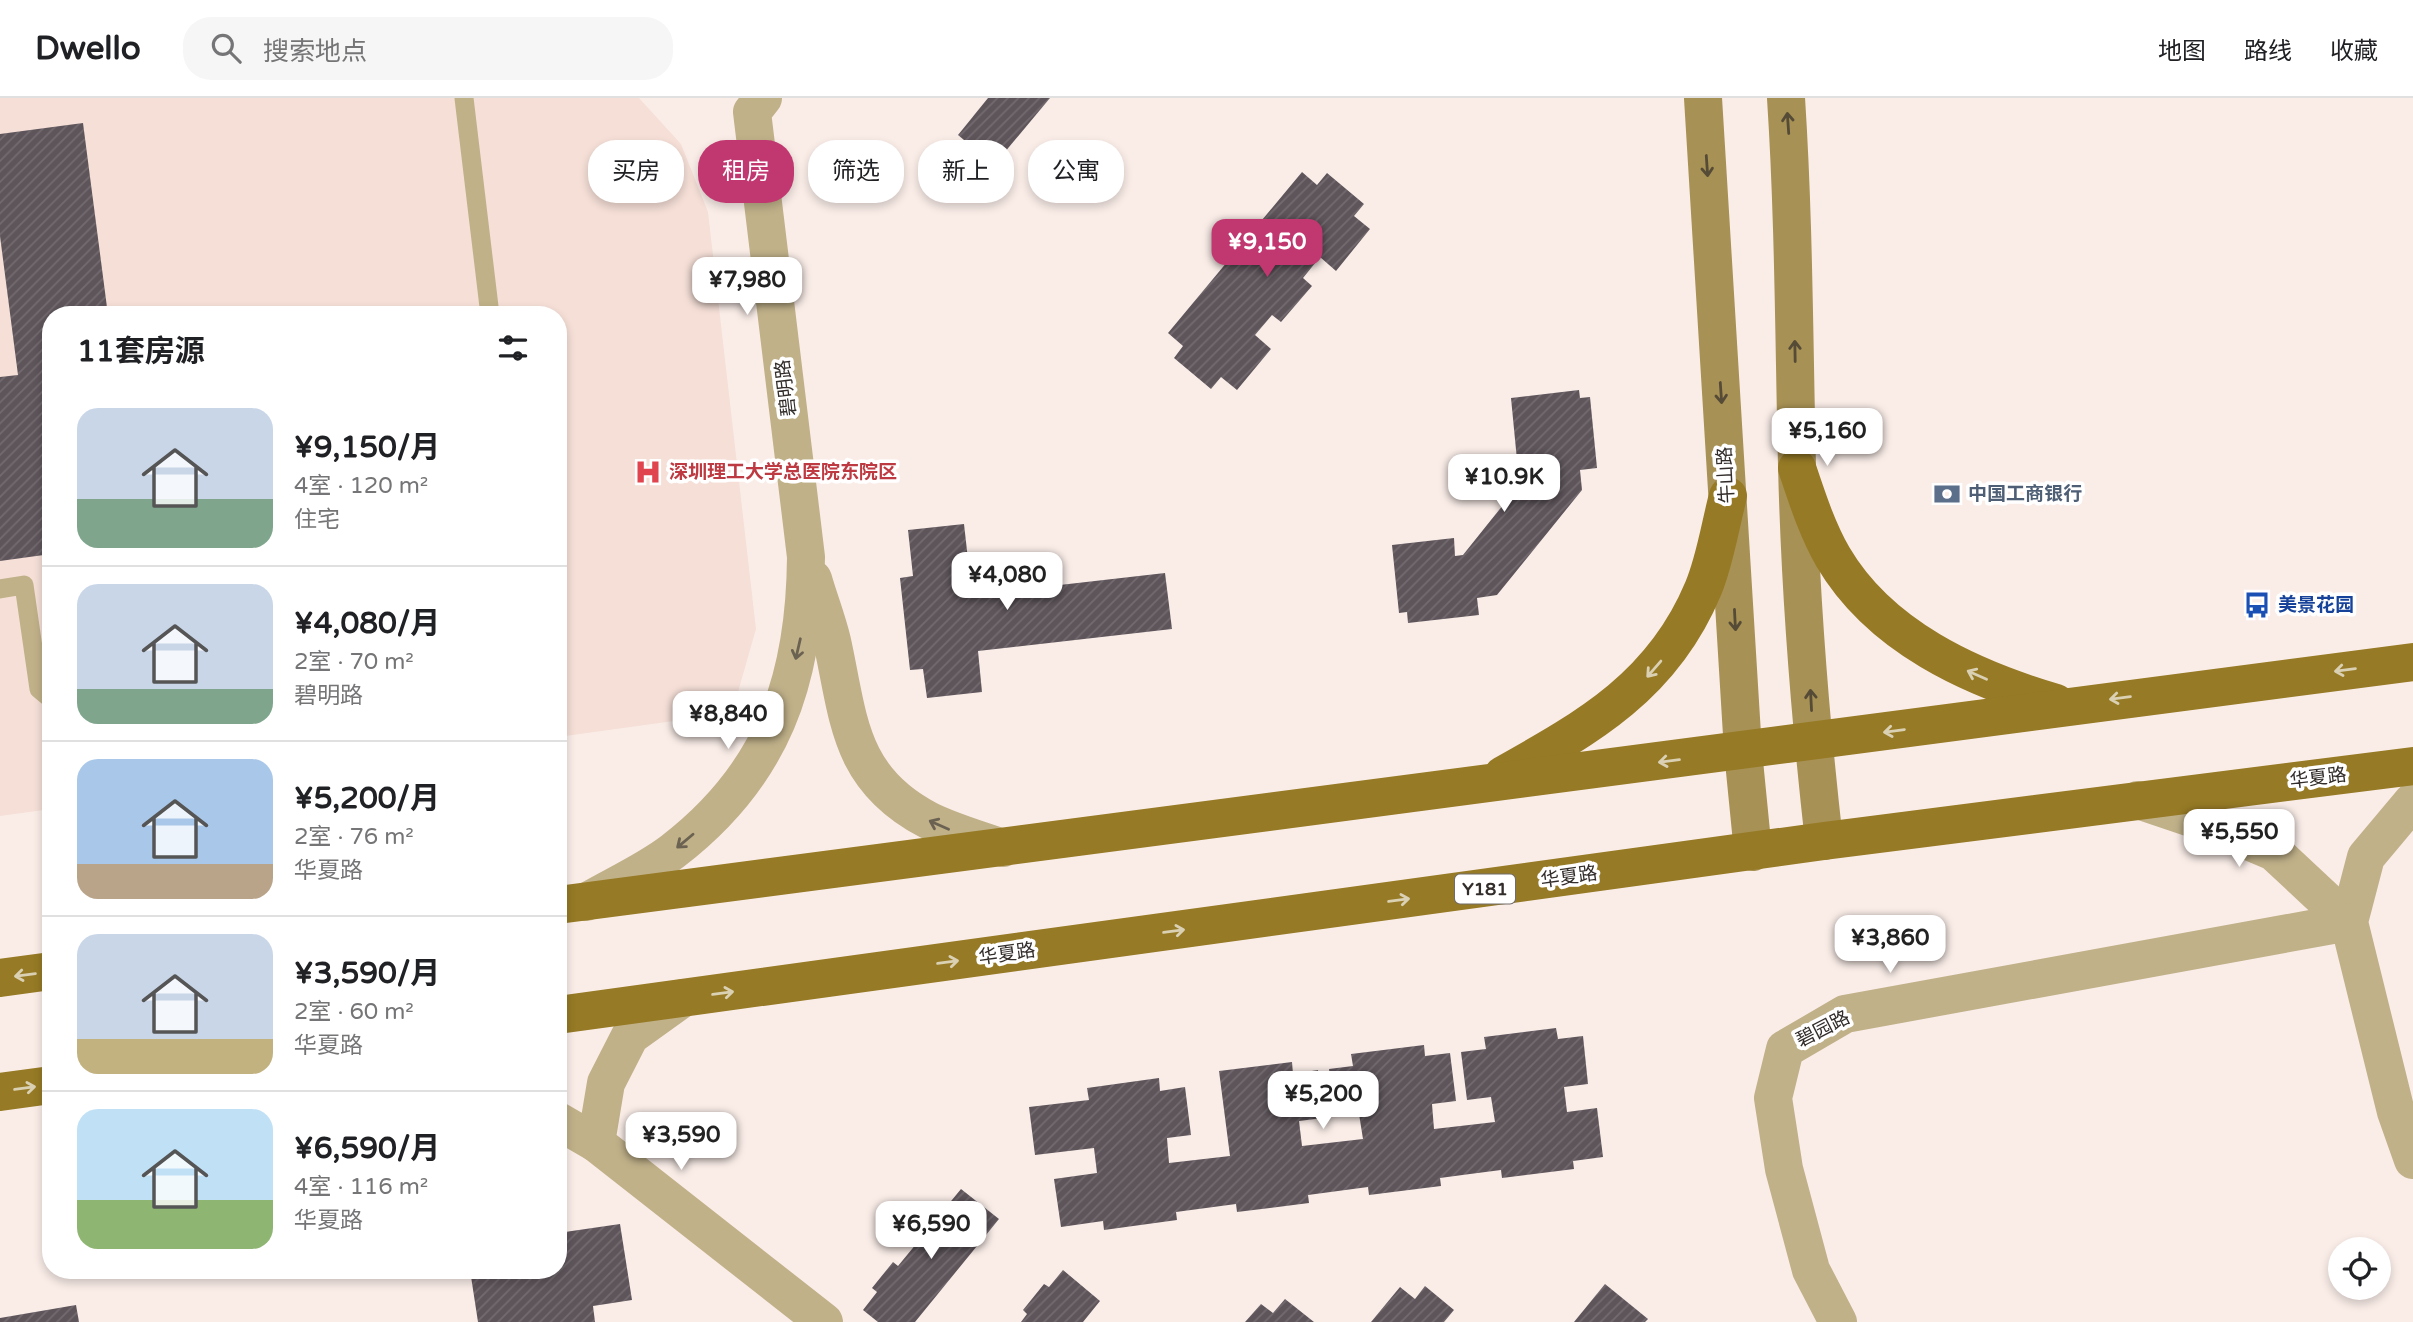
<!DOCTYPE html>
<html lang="zh">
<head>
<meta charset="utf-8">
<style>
	:root { --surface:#fff; --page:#f6f6f6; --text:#202124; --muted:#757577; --line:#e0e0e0; --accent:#c13770 }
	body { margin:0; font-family:"Varela Round","Noto Sans SC",sans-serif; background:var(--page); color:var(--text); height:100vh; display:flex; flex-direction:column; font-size:26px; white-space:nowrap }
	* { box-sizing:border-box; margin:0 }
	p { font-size:23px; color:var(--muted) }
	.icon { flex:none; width:38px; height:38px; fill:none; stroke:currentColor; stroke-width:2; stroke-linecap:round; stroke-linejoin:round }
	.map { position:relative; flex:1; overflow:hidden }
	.details { position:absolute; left:42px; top:208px; width:525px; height:973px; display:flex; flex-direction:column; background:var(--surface); border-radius:28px; box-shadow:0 4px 10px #0003 }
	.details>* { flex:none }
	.guide { position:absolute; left:588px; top:42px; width:665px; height:63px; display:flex; gap:14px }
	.controls { position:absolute; left:2328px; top:1139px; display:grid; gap:14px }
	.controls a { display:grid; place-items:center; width:63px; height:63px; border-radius:50%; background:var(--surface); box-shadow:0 4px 10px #0003; font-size:35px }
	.price { position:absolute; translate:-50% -60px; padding:0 16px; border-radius:14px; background:#fff; color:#222; font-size:23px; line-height:46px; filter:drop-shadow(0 2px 4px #0008) }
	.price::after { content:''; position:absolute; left:50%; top:42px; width:21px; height:16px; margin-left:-10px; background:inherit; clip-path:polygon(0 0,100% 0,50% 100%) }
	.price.on { background:var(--accent); color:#fff }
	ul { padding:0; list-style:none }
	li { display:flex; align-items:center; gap:21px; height:175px; padding:0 35px }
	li+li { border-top:2px solid var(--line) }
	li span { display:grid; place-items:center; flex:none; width:196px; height:140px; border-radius:21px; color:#555 }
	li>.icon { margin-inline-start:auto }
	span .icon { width:84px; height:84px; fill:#fffc; stroke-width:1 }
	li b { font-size:30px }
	h2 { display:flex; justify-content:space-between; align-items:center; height:84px; padding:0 35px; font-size:30px }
	.tag { padding:0 24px; border-radius:28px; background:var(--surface); box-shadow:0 4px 10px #0003; font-size:24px; line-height:63px }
	.tag.on { background:var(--accent); color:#fff }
	header { display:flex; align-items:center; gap:42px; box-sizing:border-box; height:98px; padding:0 35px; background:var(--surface); border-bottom:2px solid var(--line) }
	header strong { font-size:33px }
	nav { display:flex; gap:38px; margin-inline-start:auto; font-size:24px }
	.search { width:490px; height:63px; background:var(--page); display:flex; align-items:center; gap:18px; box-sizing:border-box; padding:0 24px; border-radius:28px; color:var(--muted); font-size:26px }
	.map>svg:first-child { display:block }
	.built { fill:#f5dfd7 }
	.building { fill:url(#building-hatch) }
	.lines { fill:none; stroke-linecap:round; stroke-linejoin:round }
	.lane { stroke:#c0b189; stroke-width:19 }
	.street { stroke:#c0b189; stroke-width:38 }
	.secondary { stroke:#a89154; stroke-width:38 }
	.primary { stroke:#967a25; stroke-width:38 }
	.oneway { stroke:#554b37 }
	.oneway2 { stroke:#6b6251 }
	.oneway3 { stroke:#dad0b3 }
	.labels { text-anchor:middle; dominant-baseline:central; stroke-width:7; stroke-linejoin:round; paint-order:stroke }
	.shield { fill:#fff; stroke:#706c6b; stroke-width:2 }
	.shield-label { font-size:18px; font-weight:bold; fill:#322d2b }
	.street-label { font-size:19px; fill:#322d2b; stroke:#fff }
	.health-label { font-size:19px; font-weight:bold; fill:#be3a42; stroke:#fff; text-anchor:start }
	.service-label { font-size:19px; font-weight:bold; fill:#4e5e75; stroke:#fff; text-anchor:start }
	.transit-label { font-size:19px; font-weight:bold; fill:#164399; stroke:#fff; text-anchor:start }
</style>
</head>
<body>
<header>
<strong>Dwello</strong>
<div class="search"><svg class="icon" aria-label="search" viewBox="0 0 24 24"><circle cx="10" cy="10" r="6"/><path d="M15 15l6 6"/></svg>搜索地点</div>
<nav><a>地图</a><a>路线</a><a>收藏</a></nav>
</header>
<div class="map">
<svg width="2413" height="1224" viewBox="0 0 2413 1224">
	<defs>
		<pattern id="building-hatch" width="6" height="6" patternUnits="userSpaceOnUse" patternTransform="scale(1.75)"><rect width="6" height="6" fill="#5e555b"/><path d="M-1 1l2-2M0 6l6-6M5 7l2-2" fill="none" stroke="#726a6f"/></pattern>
	</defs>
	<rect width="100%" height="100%" fill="#faede8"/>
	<polygon class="built" points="0,0 639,0 681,46 708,114 756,531 732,615 558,639 558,217 51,217 51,711 0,718"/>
	<g class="building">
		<polygon points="988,0 1050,0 994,67 958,37"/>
		<polygon points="83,25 108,217 51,217 51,456 0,463 0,279 18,277 0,138 0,36"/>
		<polygon points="1302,74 1317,87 1327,75 1364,106 1354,118 1370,131 1336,173 1320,159 1303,180 1312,188 1281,224 1272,217 1255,237 1271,251 1237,292 1221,279 1211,291 1174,260 1183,248 1168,235"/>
		<polygon points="1579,292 1580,300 1590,299 1597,370 1580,372 1582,392 1497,497 1477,500 1479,517 1408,525 1407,514 1399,515 1392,447 1454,440 1455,458 1463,457 1535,367 1534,359 1517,362 1511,300"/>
		<polygon points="964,426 972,497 1165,475 1172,531 978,553 982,594 927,600 923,571 910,572 900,480 913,478 908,432"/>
		<polygon points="1556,930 1558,941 1583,938 1588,986 1564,989 1567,1014 1597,1010 1603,1059 1573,1063 1574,1071 1502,1080 1501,1072 1470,1076 1440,1080 1441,1088 1369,1097 1368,1089 1308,1097 1309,1105 1237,1114 1236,1106 1176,1114 1177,1122 1104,1132 1103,1123 1061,1129 1054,1081 1097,1075 1094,1050 1035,1057 1029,1009 1089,1002 1087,990 1159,980 1160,993 1185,989 1191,1037 1167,1040 1169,1065 1230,1058 1219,973 1292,964 1293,976 1318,972 1323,1020 1299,1023 1302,1048 1363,1041 1359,1016 1335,1019 1329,971 1353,968 1351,956 1424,947 1425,958 1450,955 1456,1003 1432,1006 1434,1031 1495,1024 1491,999 1467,1002 1461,954 1486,951 1484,939"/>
		<polygon points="961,1091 999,1121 915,1224 878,1224 863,1212 877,1194 872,1190 893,1164 898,1168 926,1134 921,1130 943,1104 947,1108"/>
		<polygon points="620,1126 632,1202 593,1208 595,1224 478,1224 470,1172 558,1172 558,1135"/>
		<polygon points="1063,1172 1100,1203 1083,1224 1021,1224 1027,1216 1023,1212 1044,1186 1049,1189"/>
		<polygon points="1605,1186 1648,1221 1645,1224 1574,1224"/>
		<polygon points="1425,1188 1454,1212 1444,1224 1371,1224 1400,1189 1415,1201"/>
		<polygon points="1285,1201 1314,1224 1245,1224 1261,1206 1273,1215"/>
		<polygon points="76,1207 79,1224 0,1224 0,1220"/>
	</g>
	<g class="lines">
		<g class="lane">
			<polyline points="464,0 490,217"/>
			<polyline points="0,491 24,487 39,591 51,601"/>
		</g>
		<g class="street">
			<path d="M813,481c6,21 14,41 19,62 17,77 16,137 96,179 24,12 50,19 75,28"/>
			<polyline points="2138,702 2206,725 2274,754 2349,824"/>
			<polyline points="2413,703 2366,759 2349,824 2396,1014 2413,1062"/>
			<path d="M586,804c29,-17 61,-31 87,-51 100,-77 132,-171 133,-294l-54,-445 11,-14"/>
			<polyline points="683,900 630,938 606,985 596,1045 824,1224"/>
			<polyline points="558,1023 596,1045"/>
			<polyline points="1838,1224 1811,1172 1784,1071 1773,1000 1785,951 1845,916 2349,824"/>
		</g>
		<g class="secondary">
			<polyline points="1703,0 1743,653 1753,754"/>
			<path d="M1786,0c8,122 8,244 11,367 3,125 13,252 27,376"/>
		</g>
		<g class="primary">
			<path d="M1797,370c10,30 20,61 36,89 47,80 138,121 223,146"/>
			<path d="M1503,677c86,-48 160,-90 200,-186 12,-28 17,-63 25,-93"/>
			<polyline points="558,807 2413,564"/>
			<polyline points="0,880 51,873"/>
			<polyline points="558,917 1824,743 2413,668"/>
			<polyline points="0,994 51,987"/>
		</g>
	</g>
	<defs><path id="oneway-shaft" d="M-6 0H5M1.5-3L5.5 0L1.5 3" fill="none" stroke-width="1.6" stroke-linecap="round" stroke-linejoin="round" transform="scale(1.75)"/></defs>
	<g class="oneway">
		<use href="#oneway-shaft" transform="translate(1788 25) rotate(-94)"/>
		<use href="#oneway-shaft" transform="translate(1707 68) rotate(86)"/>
		<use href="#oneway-shaft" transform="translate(1795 253) rotate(-91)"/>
		<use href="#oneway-shaft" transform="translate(1721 295) rotate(86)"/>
		<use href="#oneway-shaft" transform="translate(1735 522) rotate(87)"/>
		<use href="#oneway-shaft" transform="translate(1811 602) rotate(-93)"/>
	</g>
	<g class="oneway2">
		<use href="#oneway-shaft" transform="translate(798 551) rotate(103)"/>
		<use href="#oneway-shaft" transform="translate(939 727) rotate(-156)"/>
		<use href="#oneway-shaft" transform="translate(685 743) rotate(140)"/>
	</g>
	<g class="oneway3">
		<use href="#oneway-shaft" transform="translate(1654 571) rotate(131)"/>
		<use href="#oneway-shaft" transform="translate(2345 572) rotate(173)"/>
		<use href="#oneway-shaft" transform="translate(1977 577) rotate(-156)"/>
		<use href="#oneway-shaft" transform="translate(2120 600) rotate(173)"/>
		<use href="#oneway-shaft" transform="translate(1894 633) rotate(172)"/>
		<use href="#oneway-shaft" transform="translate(1669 663) rotate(173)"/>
		<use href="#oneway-shaft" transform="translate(1399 802) rotate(-8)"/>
		<use href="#oneway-shaft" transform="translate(1174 833) rotate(-8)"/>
		<use href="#oneway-shaft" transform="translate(948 864) rotate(-8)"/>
		<use href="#oneway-shaft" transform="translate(25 877) rotate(173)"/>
		<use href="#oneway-shaft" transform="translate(723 895) rotate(-8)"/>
		<use href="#oneway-shaft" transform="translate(25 990) rotate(-8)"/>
	</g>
	<defs>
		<g id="hospital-bare" transform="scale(2.1)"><path d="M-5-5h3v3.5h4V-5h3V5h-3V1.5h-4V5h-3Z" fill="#e0444e" stroke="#fff" stroke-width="2.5" paint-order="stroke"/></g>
		<g id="bank-bare" transform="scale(2.1)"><path d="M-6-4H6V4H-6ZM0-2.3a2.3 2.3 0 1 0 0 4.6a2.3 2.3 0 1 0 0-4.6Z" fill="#5c6f8a" stroke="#fff" stroke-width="2.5" paint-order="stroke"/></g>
		<g id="bus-bare" transform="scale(2.1)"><path d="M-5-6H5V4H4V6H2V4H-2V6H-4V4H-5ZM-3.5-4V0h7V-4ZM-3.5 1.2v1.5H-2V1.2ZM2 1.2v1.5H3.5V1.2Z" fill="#1a4fb4" stroke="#fff" stroke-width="2.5" paint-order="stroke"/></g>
	</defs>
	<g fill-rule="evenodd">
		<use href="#hospital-bare" x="648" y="374"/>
		<use href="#bank-bare" x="1947" y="396"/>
		<use href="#bus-bare" x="2257" y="507"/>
	</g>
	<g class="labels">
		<rect class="shield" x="1455" y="776.5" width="60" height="29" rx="5"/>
		<g class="shield-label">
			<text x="1485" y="791">Y181</text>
		</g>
		<g class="street-label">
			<text transform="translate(786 290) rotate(-97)">碧明路</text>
			<text transform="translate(1726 377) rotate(-93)">牛山路</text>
			<text transform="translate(2318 680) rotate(-7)">华夏路</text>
			<text transform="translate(1569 779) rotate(-8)">华夏路</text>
			<text transform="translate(1007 856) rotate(-8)">华夏路</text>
			<text transform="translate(1823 931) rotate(-27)">碧园路</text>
		</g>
		<g class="health-label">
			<text x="669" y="374">深圳理工大学总医院东院区</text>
		</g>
		<g class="service-label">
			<text x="1968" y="396">中国工商银行</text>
		</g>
		<g class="transit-label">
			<text x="2278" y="507">美景花园</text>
		</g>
	</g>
</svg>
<div class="controls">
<a><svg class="icon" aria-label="locate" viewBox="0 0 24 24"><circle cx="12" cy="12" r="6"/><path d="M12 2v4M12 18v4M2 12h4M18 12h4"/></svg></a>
</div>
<b class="price on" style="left:1267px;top:181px">¥9,150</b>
<b class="price" style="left:747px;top:219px">¥7,980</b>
<b class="price" style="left:1827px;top:370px">¥5,160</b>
<b class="price" style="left:1504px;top:416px">¥10.9K</b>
<b class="price" style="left:1007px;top:514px">¥4,080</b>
<b class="price" style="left:728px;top:653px">¥8,840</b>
<b class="price" style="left:2239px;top:771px">¥5,550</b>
<b class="price" style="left:1890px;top:877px">¥3,860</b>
<b class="price" style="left:1323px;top:1033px">¥5,200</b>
<b class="price" style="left:681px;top:1074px">¥3,590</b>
<b class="price" style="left:931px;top:1163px">¥6,590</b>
<div class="guide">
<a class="tag">买房</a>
<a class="tag on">租房</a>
<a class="tag">筛选</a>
<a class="tag">新上</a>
<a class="tag">公寓</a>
</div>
<section class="details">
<h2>11套房源<svg class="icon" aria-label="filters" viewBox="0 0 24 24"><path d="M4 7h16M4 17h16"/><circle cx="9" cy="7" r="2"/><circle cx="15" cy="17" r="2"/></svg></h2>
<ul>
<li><span style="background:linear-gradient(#c9d6e8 65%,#7fa58c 0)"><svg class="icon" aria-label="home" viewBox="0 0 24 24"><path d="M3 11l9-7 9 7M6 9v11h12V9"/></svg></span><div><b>¥9,150/月</b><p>4室 · 120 m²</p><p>住宅</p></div></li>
<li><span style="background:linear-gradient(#c9d6e8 75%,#7fa58c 0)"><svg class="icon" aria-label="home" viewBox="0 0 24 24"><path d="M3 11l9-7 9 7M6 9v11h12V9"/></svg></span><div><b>¥4,080/月</b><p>2室 · 70 m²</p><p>碧明路</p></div></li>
<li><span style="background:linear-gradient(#a9c7e8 75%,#b9a48a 0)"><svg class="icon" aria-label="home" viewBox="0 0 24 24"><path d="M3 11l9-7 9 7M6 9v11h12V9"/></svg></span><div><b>¥5,200/月</b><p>2室 · 76 m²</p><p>华夏路</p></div></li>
<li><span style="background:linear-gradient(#c9d6e8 75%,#c2b280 0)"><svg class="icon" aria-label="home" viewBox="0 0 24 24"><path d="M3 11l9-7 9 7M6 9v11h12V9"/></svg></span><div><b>¥3,590/月</b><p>2室 · 60 m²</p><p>华夏路</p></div></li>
<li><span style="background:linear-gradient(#bfe0f5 65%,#8fb573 0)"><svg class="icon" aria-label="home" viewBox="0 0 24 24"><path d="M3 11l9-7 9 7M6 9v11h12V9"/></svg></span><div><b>¥6,590/月</b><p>4室 · 116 m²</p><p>华夏路</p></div></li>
</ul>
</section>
</div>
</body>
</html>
